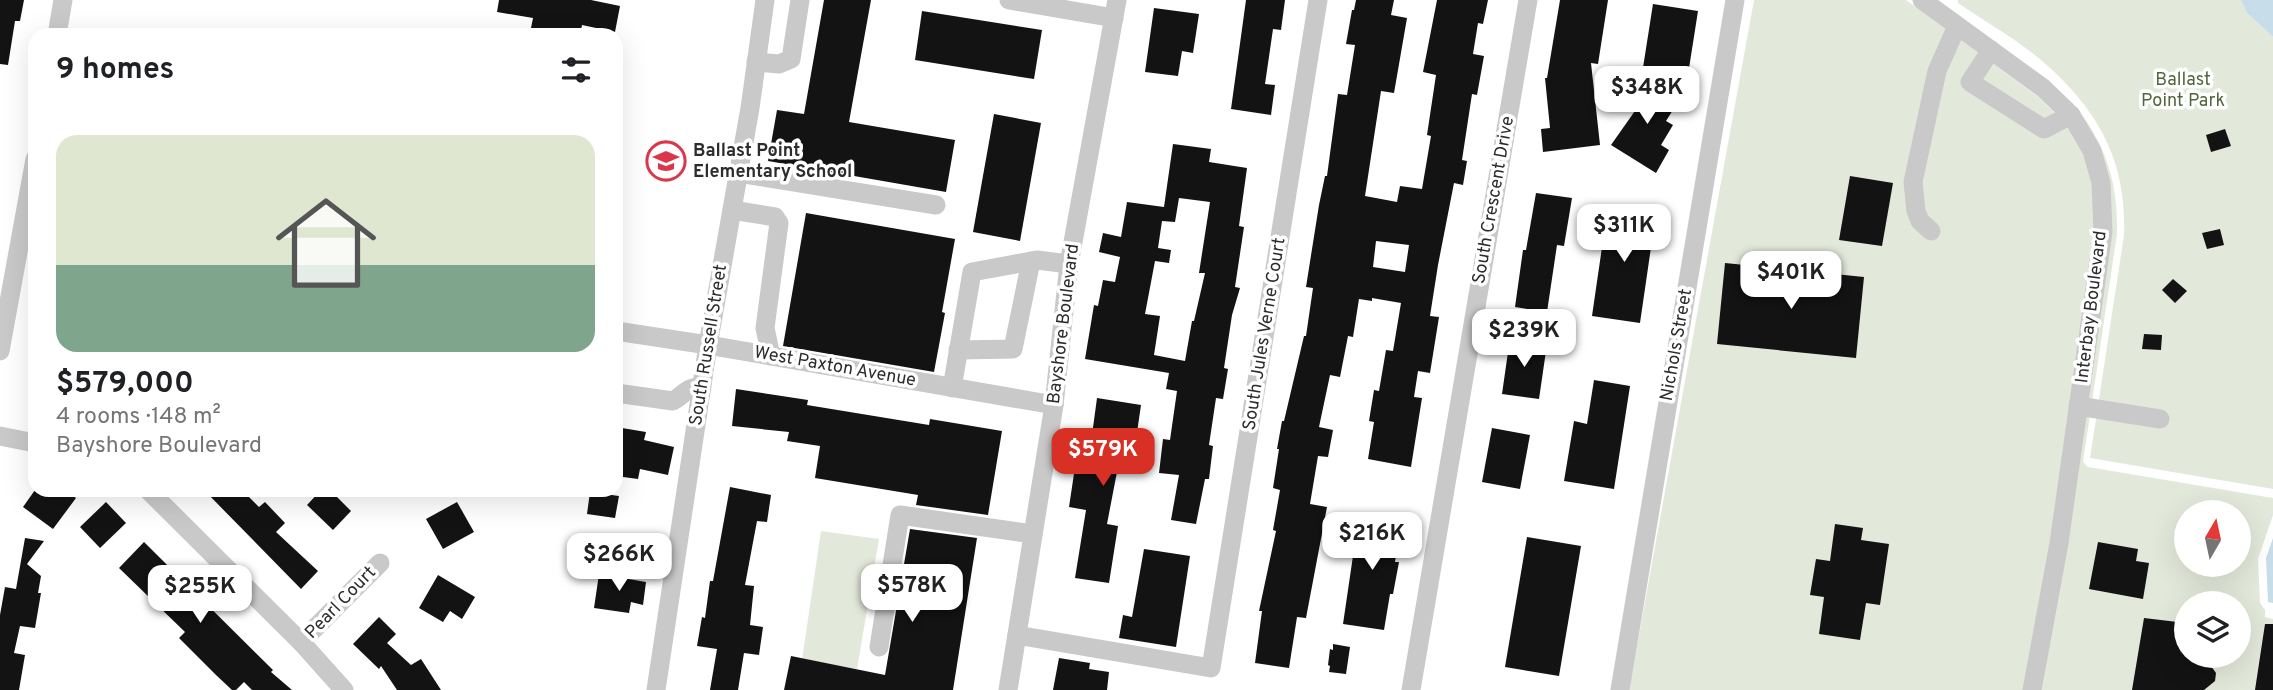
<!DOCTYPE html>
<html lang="en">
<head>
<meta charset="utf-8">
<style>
	:root { --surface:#fff; --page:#f2f2f2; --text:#202124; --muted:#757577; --accent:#d93025 }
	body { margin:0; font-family:Overpass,sans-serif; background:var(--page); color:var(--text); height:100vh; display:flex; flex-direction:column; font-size:26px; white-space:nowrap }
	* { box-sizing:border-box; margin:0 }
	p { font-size:23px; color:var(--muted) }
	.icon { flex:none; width:38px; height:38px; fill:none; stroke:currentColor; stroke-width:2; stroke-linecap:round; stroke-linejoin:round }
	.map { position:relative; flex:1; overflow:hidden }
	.details { position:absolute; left:28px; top:28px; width:595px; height:469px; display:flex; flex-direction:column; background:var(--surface); border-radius:21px; box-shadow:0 7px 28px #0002 }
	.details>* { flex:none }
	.needle { width:46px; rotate:9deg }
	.buttons { position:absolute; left:2174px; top:500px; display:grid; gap:14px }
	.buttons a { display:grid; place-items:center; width:77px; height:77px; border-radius:50%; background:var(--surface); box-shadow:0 7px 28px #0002; font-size:35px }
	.price { position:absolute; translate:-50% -60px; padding:0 16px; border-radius:14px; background:#fff; color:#222; font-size:23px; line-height:46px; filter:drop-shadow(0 2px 4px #0008) }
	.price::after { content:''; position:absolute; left:50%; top:42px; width:21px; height:16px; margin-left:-10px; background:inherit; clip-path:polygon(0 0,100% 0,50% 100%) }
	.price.on { background:var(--accent); color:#fff }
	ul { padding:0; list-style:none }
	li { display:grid; align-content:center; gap:14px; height:371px; padding:0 28px }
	li span { display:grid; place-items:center; height:217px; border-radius:21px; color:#555 }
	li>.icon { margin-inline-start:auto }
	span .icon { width:126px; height:126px; fill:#fffc; stroke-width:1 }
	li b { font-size:30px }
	h2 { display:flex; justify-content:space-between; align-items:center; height:84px; padding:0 28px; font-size:30px }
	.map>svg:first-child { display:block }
	.green { fill:#e3e9da; fill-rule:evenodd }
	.water { fill:#c7dde9 }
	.building { fill:#131313; fill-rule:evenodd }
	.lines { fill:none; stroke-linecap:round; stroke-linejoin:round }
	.minor { stroke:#c9c9c9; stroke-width:19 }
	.labels { text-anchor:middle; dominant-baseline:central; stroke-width:7; stroke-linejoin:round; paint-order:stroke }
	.park-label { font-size:18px; fill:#52653c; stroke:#fff }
	.poi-label { font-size:18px; font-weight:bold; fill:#2c2c2c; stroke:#fff; text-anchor:start }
	.street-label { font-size:18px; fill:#2c2c2c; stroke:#fff }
</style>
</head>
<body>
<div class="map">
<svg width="2273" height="690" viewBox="0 0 2273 690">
	<rect width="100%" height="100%" fill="#fff"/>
	<g class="green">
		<polygon points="1754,0 1906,0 2037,96 2064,122 2084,156 2092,185 2094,232 2050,542 2023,690 1629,690"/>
		<path d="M1958,0h283l6,13 26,24v452l-183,-31 34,-223c3,-74 -26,-126 -82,-174 -25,-22 -57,-39 -84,-58z"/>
		<path d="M2082,115c27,37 36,74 35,119l-34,228 5,5 185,31v17l-15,44 2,44 5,7v7l8,2v71h-232l71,-456zM2186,513h52v52h-52zM2186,604h52v52h-52z"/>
		<polygon points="821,531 879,539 857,669 802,660"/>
	</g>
	<g class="water">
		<polygon points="2241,0 2273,0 2273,37 2247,13"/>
		<polygon points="2273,538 2273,603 2268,602 2266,558"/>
	</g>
	<g class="building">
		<polygon points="0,0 24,0 20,21 15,21 8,65 0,64"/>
		<polygon points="499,0 591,0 620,6 615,32 582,25 580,35 537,35 538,29 531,28 533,18 497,12"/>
		<polygon points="824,0 871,0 849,122 955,140 946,192 768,161 777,110 804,114"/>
		<polygon points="1246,0 1285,0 1281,30 1273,29 1265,84 1275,85 1271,115 1231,109"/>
		<path d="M1356,0h38l-3,15 16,3 -13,75 -13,-2 -16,105 32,6 3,-16 22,3 9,-53 -4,-1 9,-60 -13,-3 14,-72h51l-5,24 -5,-1 -5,31 11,2 -7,39 -5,-1 -10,66 5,1 -4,24 -9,-2 -16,82 -8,51 9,1 -9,56 -12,-2 -4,26 8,1 -11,69 -43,-8 6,-37 -5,-1 5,-31 5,1 7,-41 7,1 8,-48 -29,-5v3l-13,-2 -6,38 -5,-1 -8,41 -10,-2 -11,52 14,3 -5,27 -10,-1 -8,48 17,3 -21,111 -9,-1 -8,51 -34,-5 7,-52h-3l17,-80 -3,-1 7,-40 -7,-2 6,-39h-2l5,-28h2l20,-85h2l7,-48 -7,-1 13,-82 6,-29h2l11,-82 9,1 8,-50 -9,-1 6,-34h2zM1376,241l33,4 -4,27 -32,-5z"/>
		<polygon points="1560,0 1608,0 1598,64 1591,63 1600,145 1543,152 1541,129 1550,128 1545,78 1547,78"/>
		<polygon points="1653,4 1698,11 1687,81 1642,74"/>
		<polygon points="1154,8 1199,14 1193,53 1182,51 1178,76 1145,72"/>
		<polygon points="922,11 1042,30 1034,79 915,60"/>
		<polygon points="1639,78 1678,102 1666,121 1673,125 1661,145 1669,150 1656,173 1611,145 1637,108 1625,101"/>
		<polygon points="994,114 1041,123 1020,241 973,232"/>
		<polygon points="2225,129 2231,146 2211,152 2206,135"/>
		<path d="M1173,144l38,5 -2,13 38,6 -8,58 5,1 -9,60 5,1 -8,27 -8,53 4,1 -5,30 -7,-1 -7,47 4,1 -4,33h-4l-9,45 -25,-4 8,-45 -20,-2 4,-34 7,1 7,-49 -11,-2 3,-16 -84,-14 9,-54 4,1 5,-26 12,2 5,-25 -21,-5 4,-19 18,4 6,-35 37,5zM1179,198l31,4 -11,71h6l-11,48h-2l-7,40 -31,-6 6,-39 -15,-2 10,-53 14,2 2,-13 -13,-2 4,-27 13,1z"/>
		<polygon points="1850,176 1893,183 1882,246 1839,240"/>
		<polygon points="1536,193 1572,198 1564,246 1557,245 1547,312 1515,307 1523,250 1526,250"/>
		<polygon points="1608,206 1656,213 1640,323 1592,316"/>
		<polygon points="806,213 955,239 942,312 945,313 934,372 783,346"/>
		<polygon points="2220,229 2224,245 2207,249 2202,233"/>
		<polygon points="1725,263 1864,277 1856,358 1717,344"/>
		<polygon points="2173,279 2187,291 2175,303 2162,290"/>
		<polygon points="2144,334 2162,335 2161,350 2142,349"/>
		<polygon points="1510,338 1547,344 1539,399 1502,394"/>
		<polygon points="1594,380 1630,386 1614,489 1564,481 1574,421 1587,424"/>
		<polygon points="736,389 808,400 807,405 929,425 930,419 1002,431 988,515 916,505 918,495 815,478 820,446 787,441 789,432 732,426"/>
		<polygon points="1097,398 1141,405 1134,453 1121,451 1107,524 1118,526 1109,583 1075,578 1086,510 1069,507 1075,467 1102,471 1106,437 1092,435"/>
		<polygon points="616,427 646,432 644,440 674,447 668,475 640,469 638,479 616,476"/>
		<polygon points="1492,428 1530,435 1520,489 1482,482"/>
		<polygon points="730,487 771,495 767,522 757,521 745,585 754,586 750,625 763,627 759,655 744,653 738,690 710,690 717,649 697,646 702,617 705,618 710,581 713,581"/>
		<polygon points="35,490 64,490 76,498 53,529 23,507"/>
		<polygon points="204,490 242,490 259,507 265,502 285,523 276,532 318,571 301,589"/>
		<polygon points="321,490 330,490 351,511 333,530 307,505"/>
		<polygon points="590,492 619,496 615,518 587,514"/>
		<polygon points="106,502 126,523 100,548 80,527"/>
		<polygon points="457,502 474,532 443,549 426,519"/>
		<polygon points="1355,516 1401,523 1395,562 1399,562 1393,594 1390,594 1384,630 1343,624 1354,549 1350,548"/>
		<polygon points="1835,524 1863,528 1861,540 1889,544 1880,605 1866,603 1860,640 1819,634 1824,597 1810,595 1816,559 1830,561"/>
		<polygon points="910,529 977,538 953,690 784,690 791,656 885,675"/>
		<polygon points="1527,537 1581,546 1559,676 1505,667"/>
		<polygon points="25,538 44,541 27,564 41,576 38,593 41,593 35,628 20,626 14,653 25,655 19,690 0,690 0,615 5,587 16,589"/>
		<polygon points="144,542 273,670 271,672 292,690 252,690 244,682 236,690 232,690 216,675 179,638 185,632 119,568"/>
		<polygon points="2098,542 2138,549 2136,561 2149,563 2143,599 2089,589"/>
		<polygon points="1144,549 1190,556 1176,647 1119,638 1123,615 1132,617"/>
		<polygon points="599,574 646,582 643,605 631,602 629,613 594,608"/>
		<polygon points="438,575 475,597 462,619 450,611 443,622 419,608"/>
		<polygon points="379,617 396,634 387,643 411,665 421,659 441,690 397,690 381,666 379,669 353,644"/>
		<polygon points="2144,618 2186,623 2186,656 2204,656 2216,673 2215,681 2204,690 2132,690"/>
		<polygon points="2265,624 2273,624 2273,690 2255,690"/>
		<polygon points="1333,644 1350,647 1346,674 1329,672 1330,666 1328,665 1330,649 1333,650"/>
		<polygon points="1059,658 1090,663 1089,669 1109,672 1107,690 1053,690"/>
	</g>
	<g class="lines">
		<g class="minor">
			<polyline points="1009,0 1114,18"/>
			<polyline points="1922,0 2043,88 2071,115 2092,151 2101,183 2103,232 2059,543 2032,690"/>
			<polyline points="57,35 63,0"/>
			<polyline points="1991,50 1970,82 2044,129 2071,115"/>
			<polyline points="756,62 779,64 791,59 800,0"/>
			<polyline points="738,173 936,205"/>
			<polyline points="732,210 775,217 779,223 765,328 771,356"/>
			<polyline points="1931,231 1920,221 1916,211 1913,182 1937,71 1957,26"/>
			<polyline points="616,331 708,345 1054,405"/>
			<polyline points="958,350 1013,349 1031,261"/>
			<polyline points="0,351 35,159"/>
			<polyline points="952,388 972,272 1037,260 1069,264"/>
			<path d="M616,393l57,8c11,-6 14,-15 29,-14"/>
			<polyline points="2078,406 2160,419"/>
			<polyline points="0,436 35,443"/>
			<polyline points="148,490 301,642 344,690"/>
			<polyline points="1017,635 1211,668 1318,0"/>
			<polyline points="301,642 380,563"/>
			<polyline points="879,647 900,515 1033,534"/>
			<polyline points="656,690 708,345 750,108 765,0"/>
			<polyline points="1008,690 1054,405 1069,264 1117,0"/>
			<polyline points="1411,690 1528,0"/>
			<polyline points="1620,690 1735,0"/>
		</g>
	</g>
	<defs>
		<g id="school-ring" transform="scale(2.0125)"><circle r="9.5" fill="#fff" stroke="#db364c" stroke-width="1.5"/><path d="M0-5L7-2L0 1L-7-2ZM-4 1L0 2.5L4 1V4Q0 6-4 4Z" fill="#db364c"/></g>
	</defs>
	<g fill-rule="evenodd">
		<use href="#school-ring" x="666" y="161"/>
	</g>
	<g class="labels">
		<g class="park-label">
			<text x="2183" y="80">Ballast<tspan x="2183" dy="21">Point Park</tspan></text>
		</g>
		<g class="poi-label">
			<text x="693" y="151">Ballast Point<tspan x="693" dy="21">Elementary School</tspan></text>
		</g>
		<g class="street-label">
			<text transform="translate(1494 200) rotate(-80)">South Crescent Drive</text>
			<text transform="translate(2092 307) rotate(-83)">Interbay Boulevard</text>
			<text transform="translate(1064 324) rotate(-83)">Bayshore Boulevard</text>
			<text transform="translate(1265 334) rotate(-81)">South Jules Verne Court</text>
			<text transform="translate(709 345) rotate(-81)">South Russell Street</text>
			<text transform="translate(1677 345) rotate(-80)">Nichols Street</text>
			<text transform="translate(835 367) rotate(10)">West Paxton Avenue</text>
			<text transform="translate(341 603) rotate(-46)">Pearl Court</text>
		</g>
	</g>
</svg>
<div class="buttons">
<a><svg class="needle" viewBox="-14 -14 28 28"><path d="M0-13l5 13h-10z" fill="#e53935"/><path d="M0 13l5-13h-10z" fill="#757577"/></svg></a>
<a><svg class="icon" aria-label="layers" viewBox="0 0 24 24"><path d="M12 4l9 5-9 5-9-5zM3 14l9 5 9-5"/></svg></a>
</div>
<b class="price" style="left:1647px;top:126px">$348K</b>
<b class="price" style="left:1624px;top:264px">$311K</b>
<b class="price" style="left:1791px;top:311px">$401K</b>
<b class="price" style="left:1524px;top:369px">$239K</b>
<b class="price on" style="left:1103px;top:488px">$579K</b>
<b class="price" style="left:1372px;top:572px">$216K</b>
<b class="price" style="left:619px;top:593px">$266K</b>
<b class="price" style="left:912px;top:624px">$578K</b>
<b class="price" style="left:200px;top:625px">$255K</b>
<section class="details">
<h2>9 homes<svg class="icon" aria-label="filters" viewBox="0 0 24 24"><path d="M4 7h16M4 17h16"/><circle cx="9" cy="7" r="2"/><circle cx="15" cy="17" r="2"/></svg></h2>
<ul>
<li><span style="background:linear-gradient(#dfe7d0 60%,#7fa58c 0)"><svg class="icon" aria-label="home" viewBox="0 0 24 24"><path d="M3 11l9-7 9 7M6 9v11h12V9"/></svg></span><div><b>$579,000</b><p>4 rooms · 148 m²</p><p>Bayshore Boulevard</p></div></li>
</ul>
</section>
</div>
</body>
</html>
